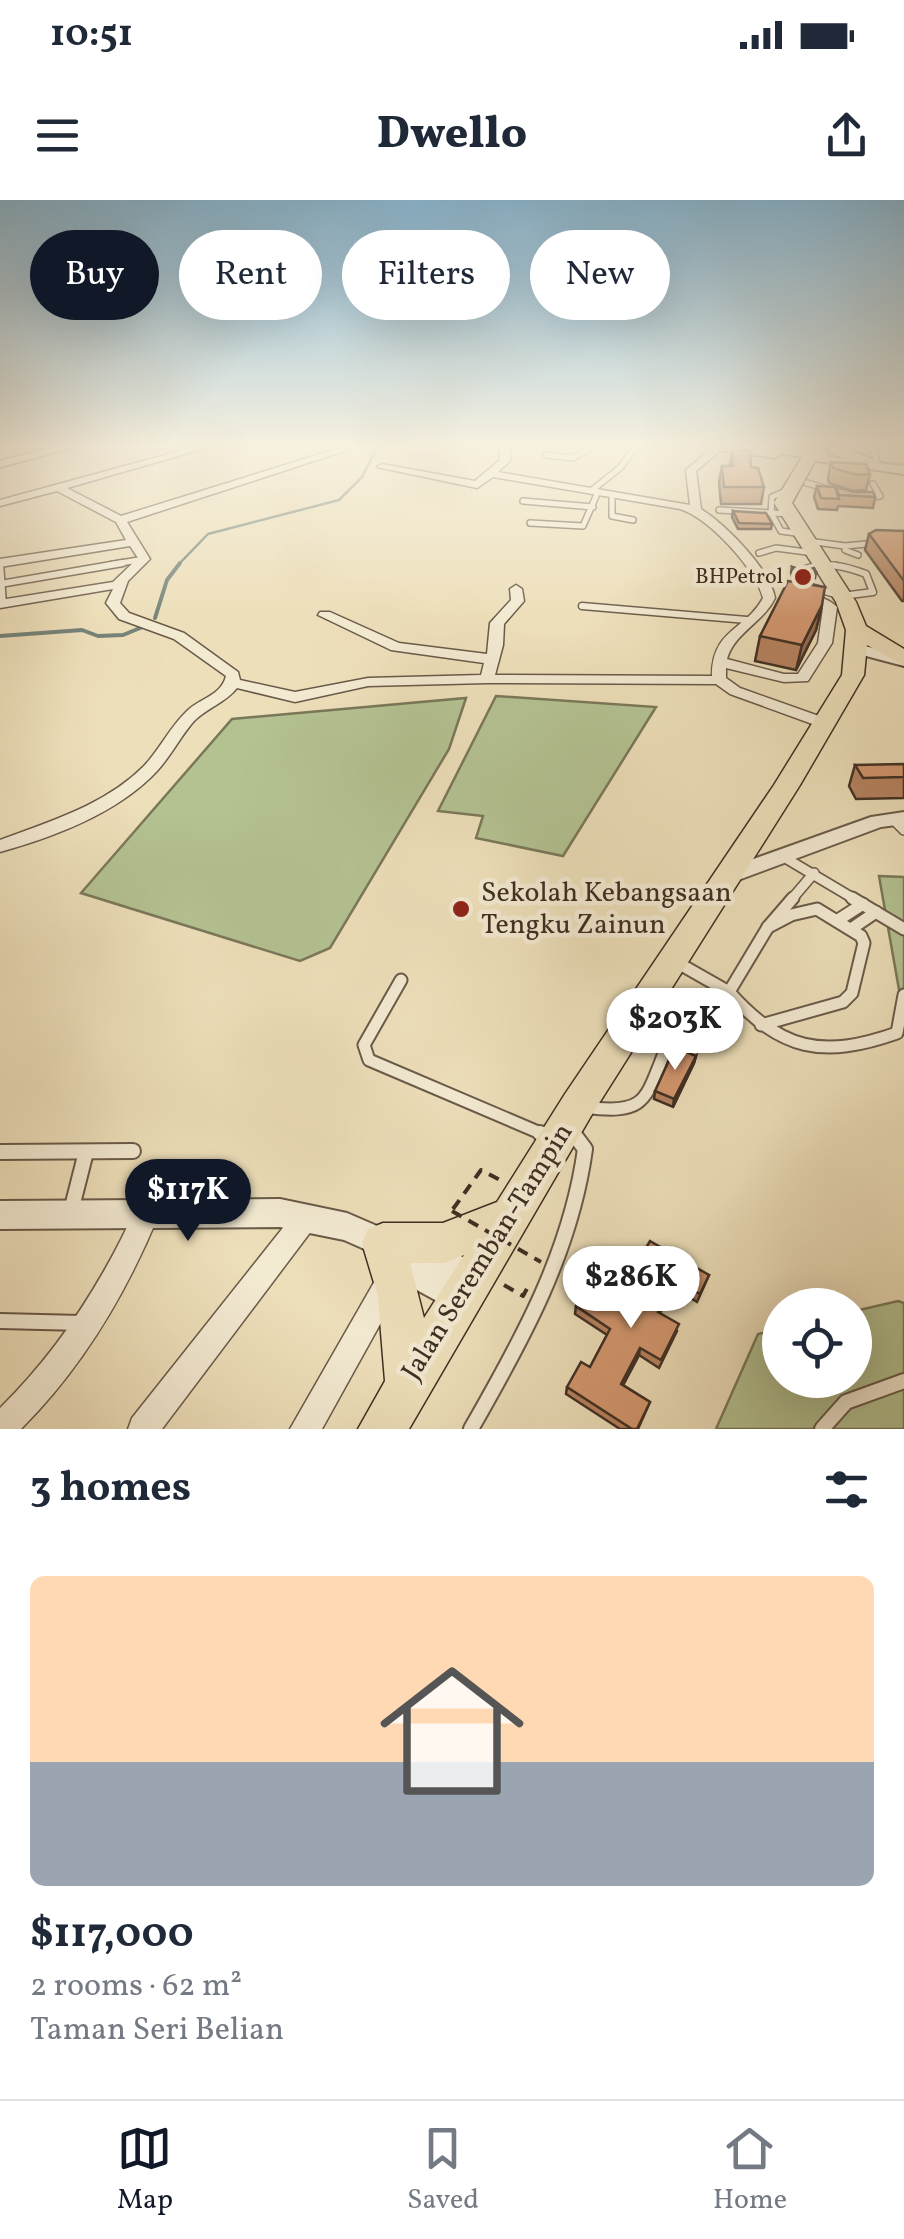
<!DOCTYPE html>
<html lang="en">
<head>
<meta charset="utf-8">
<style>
	:root { --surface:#fff; --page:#f6f6f7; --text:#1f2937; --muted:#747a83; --line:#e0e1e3; --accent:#111827 }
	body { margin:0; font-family:Vollkorn,serif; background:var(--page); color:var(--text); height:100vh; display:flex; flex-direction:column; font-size:38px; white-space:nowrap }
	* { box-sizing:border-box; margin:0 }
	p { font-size:32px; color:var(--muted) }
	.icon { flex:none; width:55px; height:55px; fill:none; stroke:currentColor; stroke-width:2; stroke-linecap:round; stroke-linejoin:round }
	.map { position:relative; height:1229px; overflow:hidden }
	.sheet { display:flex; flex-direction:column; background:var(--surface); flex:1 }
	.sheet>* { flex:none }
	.guide { position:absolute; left:30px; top:30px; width:845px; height:90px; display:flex; gap:20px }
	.tools { position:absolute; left:762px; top:1088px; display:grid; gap:20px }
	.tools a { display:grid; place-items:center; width:110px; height:110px; border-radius:50%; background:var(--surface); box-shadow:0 10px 40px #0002; font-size:50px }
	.price { position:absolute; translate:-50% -85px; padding:0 22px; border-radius:35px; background:#fff; color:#222; font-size:32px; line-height:65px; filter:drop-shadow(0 2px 5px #0008) }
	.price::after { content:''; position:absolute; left:50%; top:60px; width:30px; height:22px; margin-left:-15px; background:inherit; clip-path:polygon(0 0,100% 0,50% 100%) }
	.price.active { background:var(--accent); color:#fff }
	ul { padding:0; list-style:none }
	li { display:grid; align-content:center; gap:20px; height:530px; padding:0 30px }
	li span { display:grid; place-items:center; height:310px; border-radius:15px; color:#555 }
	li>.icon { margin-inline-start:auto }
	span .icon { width:180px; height:180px; fill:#fffc; stroke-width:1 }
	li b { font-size:42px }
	h2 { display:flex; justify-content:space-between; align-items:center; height:120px; padding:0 30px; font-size:42px }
	.tag { padding:0 35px; border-radius:45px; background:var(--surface); box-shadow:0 10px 40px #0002; font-size:35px; line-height:90px }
	.tag.active { background:var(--accent); color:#fff }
	.status { display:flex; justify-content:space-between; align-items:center; height:70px; padding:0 50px; background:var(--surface); direction:ltr }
	.status svg { height:28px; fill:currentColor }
	header { display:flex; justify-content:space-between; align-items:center; height:130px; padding:0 30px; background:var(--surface); font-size:45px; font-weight:800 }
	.tab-bar { display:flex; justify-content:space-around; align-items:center; height:140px; border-top:2px solid var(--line); background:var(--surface); font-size:28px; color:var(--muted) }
	.tab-bar a { display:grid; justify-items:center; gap:5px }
	.tab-bar .active { color:var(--accent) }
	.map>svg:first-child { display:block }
	.green { fill:#b4c292; stroke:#7a785a; stroke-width:2.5 }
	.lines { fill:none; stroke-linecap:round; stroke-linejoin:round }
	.stream-far1 { stroke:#758379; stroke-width:2.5 }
	.stream { stroke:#758379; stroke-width:4 }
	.service-far4-casing { stroke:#6a5a49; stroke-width:8 }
	.service-far3-casing { stroke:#6a5a49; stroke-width:9 }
	.service-far2-casing { stroke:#6a5a49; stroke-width:12 }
	.service-far1-casing { stroke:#6a5a49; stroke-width:15 }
	.service-casing { stroke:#6a5a49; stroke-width:18 }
	.minor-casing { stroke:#6a5a49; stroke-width:3 }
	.tertiary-casing { stroke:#6a5a49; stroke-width:4 }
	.primary-casing { stroke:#3f2e23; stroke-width:4 }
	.trunk-casing { stroke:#3f2e23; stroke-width:3 }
	.path { stroke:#3f2e23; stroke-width:4; stroke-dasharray:11 8; stroke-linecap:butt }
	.service-far4 { stroke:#f3ead2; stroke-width:5 }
	.service-far3 { stroke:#f3ead2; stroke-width:6 }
	.service-far2 { stroke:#f3ead2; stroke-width:9 }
	.service-far1 { stroke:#f3ead2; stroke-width:11 }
	.service { stroke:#f3ead2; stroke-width:14 }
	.minor { fill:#f3ead2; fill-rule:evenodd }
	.tertiary { fill:#f3ead2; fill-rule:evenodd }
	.primary { fill:#eddfba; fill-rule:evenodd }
	.trunk { fill:#eddfba; fill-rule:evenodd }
	.path-bridge { stroke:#3f2e23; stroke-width:4; stroke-dasharray:11 8; stroke-linecap:butt }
	.wall { fill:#b6825f; stroke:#3f2e23; stroke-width:2.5 }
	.shaded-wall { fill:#946a4e; stroke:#3f2e23; stroke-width:2.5 }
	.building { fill:#d4976f; stroke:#3f2e23; stroke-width:2.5 }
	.poi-dot { fill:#8f2418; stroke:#f3ead2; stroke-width:4 }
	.labels { text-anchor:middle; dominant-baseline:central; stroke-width:9; stroke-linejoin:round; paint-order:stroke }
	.far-poi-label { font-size:22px; fill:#3f2e23; stroke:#f3ead2; text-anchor:end }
	.poi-label { font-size:28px; fill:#3f2e23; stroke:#f3ead2; text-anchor:start }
	.street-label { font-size:28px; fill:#3f2e23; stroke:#f3ead2 }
</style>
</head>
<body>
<div class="status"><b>10:51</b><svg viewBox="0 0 49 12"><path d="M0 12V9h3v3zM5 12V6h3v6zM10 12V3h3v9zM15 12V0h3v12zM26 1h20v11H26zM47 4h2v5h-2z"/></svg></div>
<header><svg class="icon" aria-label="menu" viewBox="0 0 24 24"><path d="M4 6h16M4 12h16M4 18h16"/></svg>Dwello<svg class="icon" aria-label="share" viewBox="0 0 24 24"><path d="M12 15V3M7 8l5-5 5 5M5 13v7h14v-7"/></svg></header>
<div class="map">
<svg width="904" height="1229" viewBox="0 0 904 1229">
	<rect width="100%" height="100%" fill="#eddfba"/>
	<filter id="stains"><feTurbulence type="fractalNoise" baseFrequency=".002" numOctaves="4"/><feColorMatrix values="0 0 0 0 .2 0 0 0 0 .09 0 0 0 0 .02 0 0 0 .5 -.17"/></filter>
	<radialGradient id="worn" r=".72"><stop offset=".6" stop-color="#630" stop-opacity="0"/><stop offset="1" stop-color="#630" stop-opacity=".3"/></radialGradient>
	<g class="green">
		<polygon points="496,496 656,507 563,656 476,638 483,616 438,611"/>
		<polygon points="466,498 449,549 330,748 300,761 81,693 232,519"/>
		<polygon points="879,676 904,677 904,818"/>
		<polygon points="898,1101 904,1103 904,1229 716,1229 758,1134 780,1129 780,1180 855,1180 855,1111"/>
	</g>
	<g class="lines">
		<polyline class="stream-far1" points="178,365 208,334 339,300 362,277 378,246"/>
		<g class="stream">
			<polyline points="155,418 167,380 180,363"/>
			<polyline points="0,436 82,430 98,436 123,435 145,426"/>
		</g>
		<g class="service-far4-casing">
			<g id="service-far4">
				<polyline points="448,246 475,246"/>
				<polyline points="866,246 874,251 877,262"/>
				<polyline points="894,246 904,247"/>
				<polyline points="546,255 573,258 593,246"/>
				<polyline points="807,283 828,289"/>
				<polyline points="788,290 772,297 771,313 781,331 803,334"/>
				<polyline points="591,291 621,267 636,246"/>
				<polyline points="612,296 612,316 633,320"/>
				<polyline points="865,298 880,296 873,284"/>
				<polyline points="523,301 593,307"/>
				<polyline points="719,310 791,314"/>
				<polyline points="530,323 583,326 597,294"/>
				<polyline points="808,341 845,346 845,350 858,355"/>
				<polyline points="845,346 866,344"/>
				<polyline points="759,353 776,348 814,353"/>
				<polyline points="109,365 144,359"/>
				<polyline points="816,365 835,365"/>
			</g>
		</g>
		<g class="service-far3-casing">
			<g id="service-far3">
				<polyline points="0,363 3,404"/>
				<path d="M803,370c21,-9 42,-4 63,4l7,18 -31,4 -27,-8"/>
				<polyline points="0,384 123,363"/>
				<polyline points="582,406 747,420"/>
			</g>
		</g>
		<g class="service-far2-casing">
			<g id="service-far2">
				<polyline points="893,619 904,630"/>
				<polyline points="782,656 856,700"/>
				<polyline points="791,700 814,673"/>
			</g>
		</g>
		<g class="service-far1-casing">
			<g id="service-far1">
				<polyline points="852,698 904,729"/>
				<polyline points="838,720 863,704"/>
				<polyline points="851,729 876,712"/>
				<polyline points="678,763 729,792 768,727 793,698"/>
				<polyline points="401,780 364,845 369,860 545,935"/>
				<path d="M729,792c52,59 94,67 168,41l7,-38"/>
				<polyline points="761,825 843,802 852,793 864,743 861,736 817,709 791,715 768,727"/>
				<path d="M585,907c65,9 60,-10 83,-63l-3,-10 -24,-19"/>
				<polyline points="571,930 575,935"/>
			</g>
		</g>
		<g class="service-casing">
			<g id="service">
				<polyline points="540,933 549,937"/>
				<polyline points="0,952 133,951"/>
				<polyline points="71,1011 86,952"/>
				<polyline points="0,1121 82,1123"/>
				<path d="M471,1229c51,-89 100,-177 114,-280l-12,-16"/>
				<polyline points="822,1229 846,1202 904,1181"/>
			</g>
		</g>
		<g class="minor-casing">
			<g id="minor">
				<path d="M198,246h15l-146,42 54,28 225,-70h14l-233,76 23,37 -22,22 -8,22 9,10 55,20 54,39 2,8 55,12 73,-14 113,-3 3,-12 -93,-13 -73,-35 2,-3h10l69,31 88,11 3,-31 21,-23 -1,-11 6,-4 6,4 2,12 -20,23 -1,21 -8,30 217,1c0,-47 33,-45 51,-78 -6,-28 -55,-81 -83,-89l-187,-32 -16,11 -100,-21 5,-3 93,17 25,-21v-14h10v15l-12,11 192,33 -4,-35 29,-24h11l-30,25 5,38c25,16 69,60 74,89 -12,25 -40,34 -48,61l57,15h14l20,-31 5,-35 -28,-9c11,-8 32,-2 42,8l-5,36 -24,38 -24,1 -58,-14v10l14,10 90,32 2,3 -8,5 -6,-2 -88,-32 -14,-10 -229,-1 -119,3 -73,16 -58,-14c-12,15 -30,20 -43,33 -14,16 -23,35 -37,50 -39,42 -103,66 -157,81v-12c51,-19 105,-35 144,-74 16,-17 26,-39 43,-55 13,-13 34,-15 39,-35l-52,-37 -55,-20 -13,-16 7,-14 -113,19v-8l113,-18 25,-24 -8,-12 -130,21v-8l126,-19 -10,-18 -59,-31 -57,15v-6z"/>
				<path d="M146,1002l9,4 4,8c-33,80 -76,153 -138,215h-21v-21c60,-59 103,-127 137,-202z"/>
				<polygon points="306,1006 315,1010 319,1018 315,1026 162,1229 128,1229 132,1218 297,1010"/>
				<polygon points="390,1068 400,1072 404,1081 322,1229 290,1229 380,1072"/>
			</g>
		</g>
		<g class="tertiary-casing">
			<g id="tertiary">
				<polygon points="59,246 78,246 0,267 0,261"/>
				<polygon points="821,256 904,266 904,274 817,261 815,259"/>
				<polygon points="857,444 904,456 904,466 851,452 851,446"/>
				<polygon points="904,612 904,624 881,627 733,682 725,684 714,677 717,672 871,617"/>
				<path d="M280,999l67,14 51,22 4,11c24,-10 73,10 84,34l-5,11 -8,3 2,4 -5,11 -11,4 -55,-30 -9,-27 -8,3 -43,-19 -64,-13 -280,2v-28z"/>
			</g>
		</g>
		<g class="primary-casing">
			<polygon id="primary" points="824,246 841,246 879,262 872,266 843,259"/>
		</g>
		<g class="trunk-casing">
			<path id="trunk" d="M714,246h75l39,6 -1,10 -12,-1 -23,42 64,99 10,24 38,23v17l-37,-21 -3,30 -64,110 -209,331 -182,313h-51l27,-48 -7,-85 -16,-53 6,-14 15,-6h60l54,-21 68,-108 209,-309 68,-110 4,-45 -10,-28 -62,-99 28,-46 -20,-3 -7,4 -54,-7zM464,1055l-40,63 -14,-55h34z"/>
		</g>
		<g class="path">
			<polyline points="453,1009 481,970 502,981"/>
			<polyline points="504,1085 523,1096 530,1083"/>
		</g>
		<use href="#service-far4" class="service-far4"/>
		<use href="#service-far3" class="service-far3"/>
		<use href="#service-far2" class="service-far2"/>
		<use href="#service-far1" class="service-far1"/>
		<use href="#service" class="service"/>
		<use href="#minor" class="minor"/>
		<use href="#tertiary" class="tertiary"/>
		<use href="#primary" class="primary"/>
		<use href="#trunk" class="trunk"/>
		<polyline class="path-bridge" points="452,1011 541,1062"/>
	</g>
	<g class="wall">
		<polygon points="732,250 751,267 764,287 761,304 721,304 719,282 722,266 730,266"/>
		<polygon points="831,262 870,274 866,290 853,291 829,283 828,278"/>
		<polygon points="817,286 875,297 873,308 838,306 837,310 818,309 814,297"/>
		<polygon points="733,311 772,324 771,329 738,329 732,317"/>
		<polygon points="904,331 904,401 902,401 865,350 869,334"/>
		<polygon points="792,367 804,371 816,372 815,378 807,377 806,379 822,405 816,430 796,470 755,461 760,436 794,382 791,373"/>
		<polygon points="855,565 904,577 904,598 856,599 849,586"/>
		<polygon points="696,856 694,863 673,907 654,899 655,891"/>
		<polygon points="640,1058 709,1075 697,1102 673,1087 660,1113 677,1131 659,1168 639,1155 623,1185 650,1202 638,1229 620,1229 566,1194 567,1187 590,1167 607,1135 575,1114 576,1106 629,1094 643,1068 639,1065"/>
	</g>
	<g class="shaded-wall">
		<polygon points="822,405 816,430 796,470 802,445"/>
		<polygon points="696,856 694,863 673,907 674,899"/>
		<polygon points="640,1148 639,1155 620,1191 621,1184"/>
	</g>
	<g class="building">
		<polygon points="732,250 750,251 751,267 758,268 764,287 724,287 722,266 733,266"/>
		<polygon points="831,262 866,264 870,274 857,275 833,268"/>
		<polygon points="817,286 835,287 839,299 821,298"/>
		<polygon points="836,287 854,292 873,292 875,297 839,295"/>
		<polygon points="733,311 766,313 772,324 739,323"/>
		<polygon points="876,330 904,331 904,381 869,334"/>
		<polygon points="792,367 804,371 814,368 816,372 808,371 805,379 816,386 798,383"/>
		<polygon points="788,381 825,387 822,405 802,445 760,436"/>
		<polygon points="904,564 904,577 863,578 855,565"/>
		<polygon points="675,847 696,856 674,899 655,891"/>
		<polygon points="650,1041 709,1075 700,1094 675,1080 658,1112 679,1124 661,1160 640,1148 621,1184 650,1202 637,1229 632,1229 567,1187 581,1162 590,1167 610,1129 576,1106 594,1074 629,1094 647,1062 640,1058"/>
	</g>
	<linearGradient id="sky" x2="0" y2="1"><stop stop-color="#88b7d3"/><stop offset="0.59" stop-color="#f7f1e0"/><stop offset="1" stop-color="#f7f1e0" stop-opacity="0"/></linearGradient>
	<rect width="904" height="418" fill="url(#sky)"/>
	<g class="poi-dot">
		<circle cx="803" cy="377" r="10"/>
		<circle cx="461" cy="709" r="10"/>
	</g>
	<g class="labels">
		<g class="far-poi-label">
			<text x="783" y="377">BHPetrol</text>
		</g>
		<g class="poi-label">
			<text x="481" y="693">Sekolah Kebangsaan<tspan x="481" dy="32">Tengku Zainun</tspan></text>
		</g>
		<g class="street-label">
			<text transform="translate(488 1052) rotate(-58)">Jalan Seremban-Tampin</text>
		</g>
	</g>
	<rect width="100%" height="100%" filter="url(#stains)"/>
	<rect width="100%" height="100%" fill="url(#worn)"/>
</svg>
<div class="tools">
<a><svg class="icon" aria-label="locate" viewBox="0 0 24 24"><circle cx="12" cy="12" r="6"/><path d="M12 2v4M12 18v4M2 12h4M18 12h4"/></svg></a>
</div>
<b class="price" style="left:675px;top:873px">$203K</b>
<b class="price active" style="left:188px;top:1044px">$117K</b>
<b class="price" style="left:631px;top:1131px">$286K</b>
<div class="guide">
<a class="tag active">Buy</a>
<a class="tag">Rent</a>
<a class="tag">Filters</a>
<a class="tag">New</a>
</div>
</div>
<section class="sheet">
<h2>3 homes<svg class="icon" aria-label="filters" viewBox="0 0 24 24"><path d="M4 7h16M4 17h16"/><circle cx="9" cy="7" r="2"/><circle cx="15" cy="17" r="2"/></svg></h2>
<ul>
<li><span style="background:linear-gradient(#ffd9b3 60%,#9aa5b1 0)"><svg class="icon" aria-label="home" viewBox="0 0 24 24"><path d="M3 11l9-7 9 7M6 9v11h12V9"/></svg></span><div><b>$117,000</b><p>2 rooms · 62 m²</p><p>Taman Seri Belian</p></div></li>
</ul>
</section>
<nav class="tab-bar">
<a class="active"><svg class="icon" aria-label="map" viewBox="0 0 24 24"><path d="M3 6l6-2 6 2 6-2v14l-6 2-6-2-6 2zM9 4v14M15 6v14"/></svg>Map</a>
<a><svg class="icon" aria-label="saved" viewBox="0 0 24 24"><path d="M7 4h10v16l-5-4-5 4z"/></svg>Saved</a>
<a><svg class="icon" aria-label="home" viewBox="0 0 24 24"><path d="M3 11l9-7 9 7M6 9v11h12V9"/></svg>Home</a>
</nav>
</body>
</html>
